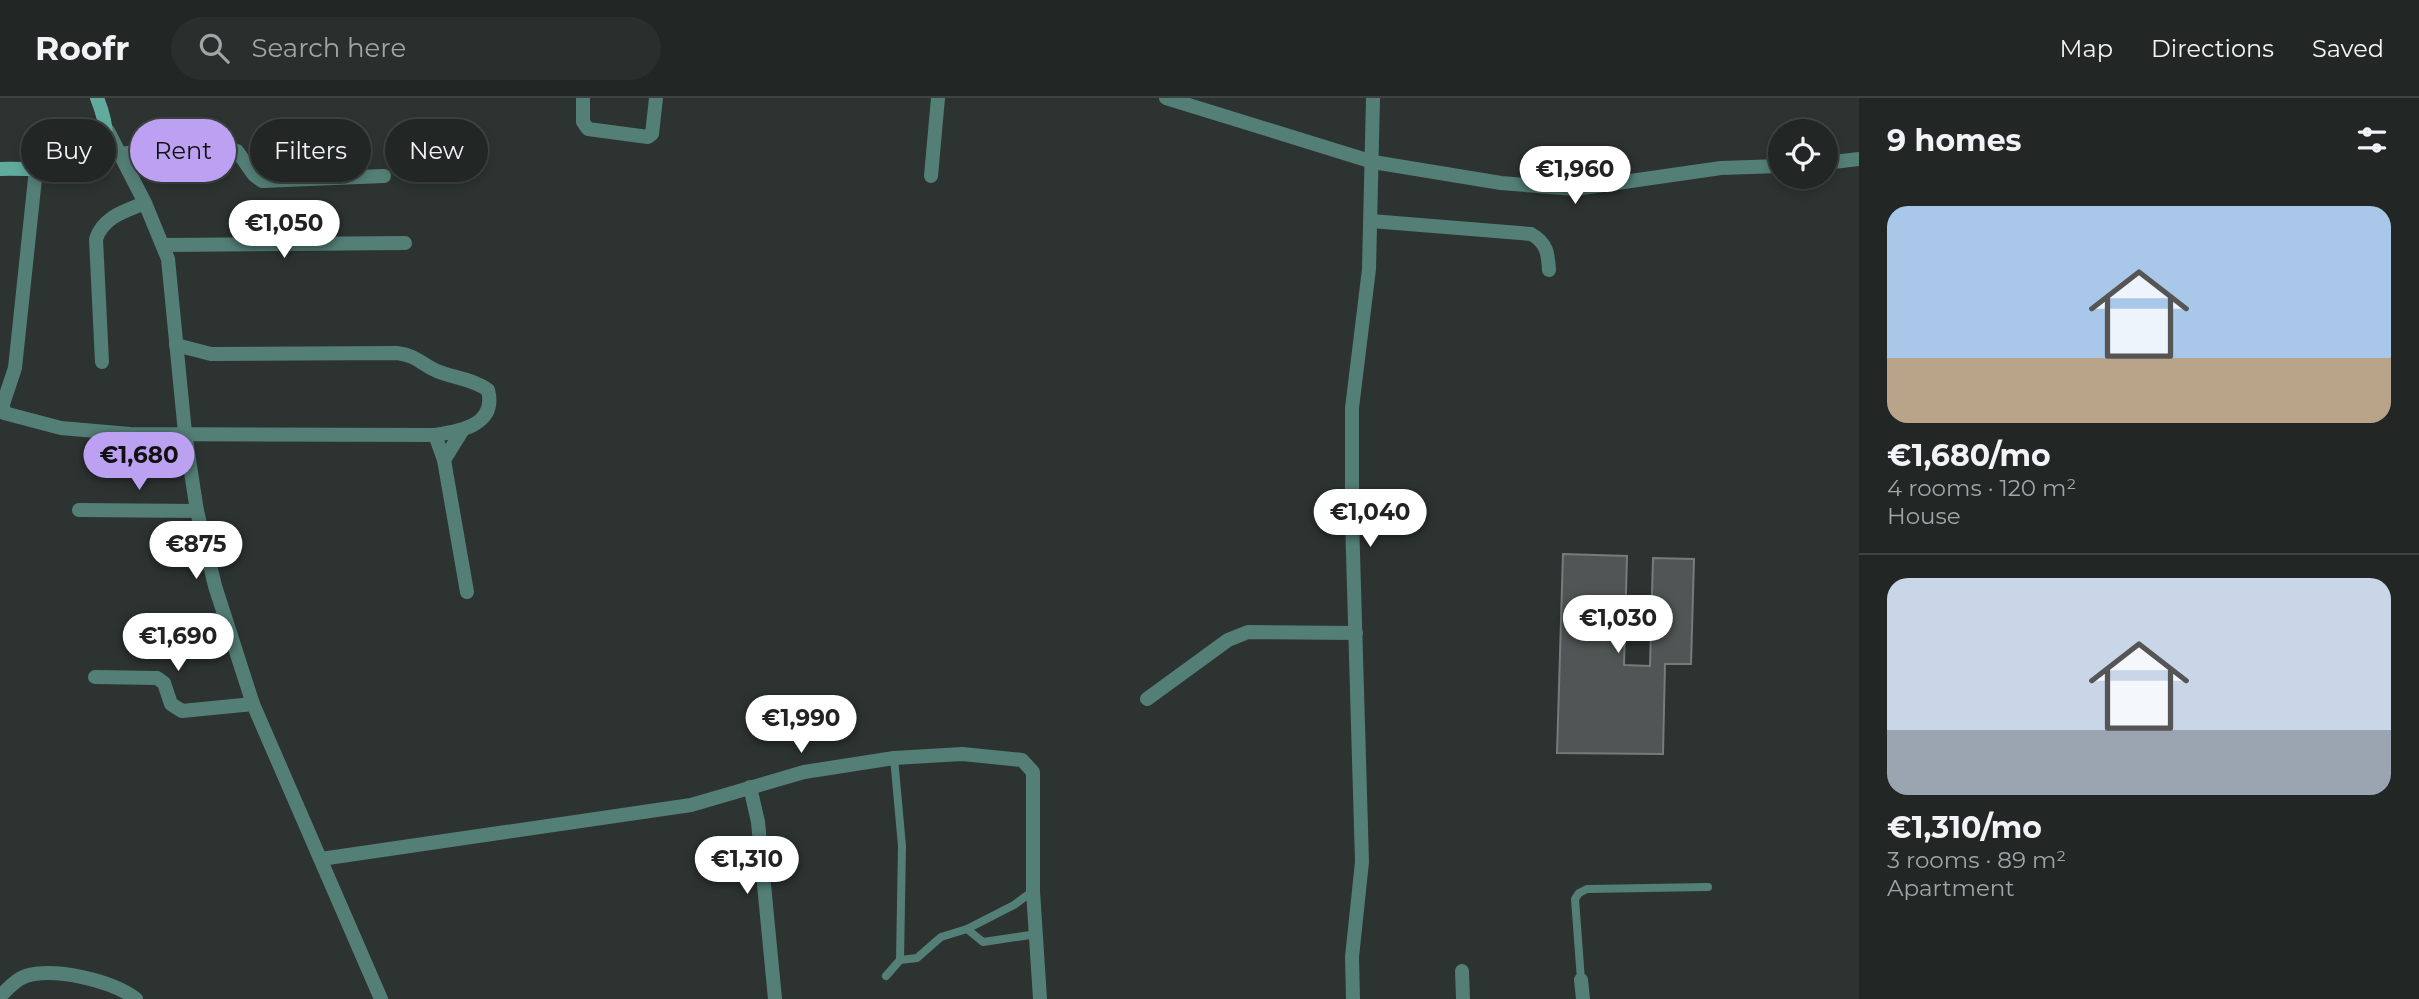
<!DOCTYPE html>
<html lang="en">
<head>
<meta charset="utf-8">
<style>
	:root { --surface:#222625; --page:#2a2e2d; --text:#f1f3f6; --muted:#a2a5a7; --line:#3f4342; --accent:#bca0f2 }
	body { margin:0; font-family:Montserrat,sans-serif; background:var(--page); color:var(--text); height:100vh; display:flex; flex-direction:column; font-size:26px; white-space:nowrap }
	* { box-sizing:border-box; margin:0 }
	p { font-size:23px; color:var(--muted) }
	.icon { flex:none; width:38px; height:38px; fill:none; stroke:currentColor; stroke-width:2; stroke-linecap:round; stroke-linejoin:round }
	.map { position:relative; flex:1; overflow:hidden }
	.sheet { display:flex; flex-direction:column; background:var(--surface); width:560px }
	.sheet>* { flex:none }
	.banner { position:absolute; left:21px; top:21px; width:665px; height:63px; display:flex; gap:14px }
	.tools { position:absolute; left:1768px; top:21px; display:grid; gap:14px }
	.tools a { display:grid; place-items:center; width:70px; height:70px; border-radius:50%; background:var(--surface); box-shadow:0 4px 10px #0003,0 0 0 2px var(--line); font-size:35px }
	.price { position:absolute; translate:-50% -60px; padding:0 16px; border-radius:24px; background:#fff; color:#222; font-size:23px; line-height:46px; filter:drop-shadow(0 2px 4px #0008) }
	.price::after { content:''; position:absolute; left:50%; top:42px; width:21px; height:16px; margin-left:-10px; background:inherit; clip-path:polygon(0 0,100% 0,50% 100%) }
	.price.current { background:var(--accent); color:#111 }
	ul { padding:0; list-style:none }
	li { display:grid; align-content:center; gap:14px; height:371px; padding:0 28px }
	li+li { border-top:2px solid var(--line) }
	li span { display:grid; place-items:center; height:217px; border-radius:21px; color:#555 }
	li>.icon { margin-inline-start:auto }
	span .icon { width:126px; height:126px; fill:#fffc; stroke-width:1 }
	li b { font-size:30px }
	h2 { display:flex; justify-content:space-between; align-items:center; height:84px; padding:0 28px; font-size:30px }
	.tag { padding:0 24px; border-radius:32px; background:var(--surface); box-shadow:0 4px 10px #0003,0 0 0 2px var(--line); font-size:24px; line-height:63px }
	.tag.current { background:var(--accent); color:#111 }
	header { display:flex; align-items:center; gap:42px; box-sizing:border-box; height:98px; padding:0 35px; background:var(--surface); border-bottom:2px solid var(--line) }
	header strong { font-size:33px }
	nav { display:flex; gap:38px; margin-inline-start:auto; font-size:24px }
	.search { width:490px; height:63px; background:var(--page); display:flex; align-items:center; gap:18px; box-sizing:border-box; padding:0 24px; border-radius:38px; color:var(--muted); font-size:26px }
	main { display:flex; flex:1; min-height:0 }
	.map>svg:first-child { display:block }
	.building { fill:#505655; stroke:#757c7b; stroke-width:2 }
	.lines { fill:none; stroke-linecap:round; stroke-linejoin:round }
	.lane { stroke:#537f77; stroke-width:8 }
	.street { stroke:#537f77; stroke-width:14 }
	.secondary { stroke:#61aa9e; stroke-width:14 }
</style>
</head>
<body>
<header>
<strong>Roofr</strong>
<div class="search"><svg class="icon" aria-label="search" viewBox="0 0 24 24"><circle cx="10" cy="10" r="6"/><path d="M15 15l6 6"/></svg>Search here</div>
<nav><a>Map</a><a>Directions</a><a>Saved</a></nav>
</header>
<main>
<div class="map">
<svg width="1859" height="901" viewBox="0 0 1859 901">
	<rect width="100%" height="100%" fill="#2d3331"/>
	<polygon class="building" points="1563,456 1627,458 1624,567 1650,568 1653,460 1694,461 1691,566 1665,566 1663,656 1557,655"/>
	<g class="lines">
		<g class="lane">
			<polyline points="967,831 983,844 1037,836"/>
			<polyline points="900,862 917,860 941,839 967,831 1014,807 1033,793"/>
			<polyline points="886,878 900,862 902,748 894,660"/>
			<polyline points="1581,882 1575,801 1579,795 1587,791 1708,789"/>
		</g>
		<g class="street">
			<polyline points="583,0 583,24 588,31 648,39 652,36 656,0"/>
			<polyline points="1166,0 1373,64 1501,85 1575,91 1721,70 1780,68"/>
			<polyline points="108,33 145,105 168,161 185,335 197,413 215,488 253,606 381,901"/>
			<path d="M122,56c37,-6 78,-14 115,-3l17,24 8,6 122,-5"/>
			<polyline points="1825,65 1859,61"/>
			<polyline points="36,71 15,270 3,306 4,315 61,330 130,336 435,337 444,362 467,494"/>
			<polyline points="931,78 938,0"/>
			<path d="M1371,123l160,13c16,9 17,19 18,36"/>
			<polyline points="164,147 405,145"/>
			<path d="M176,247l35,9 186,-1c22,3 23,11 40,18 17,7 36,8 51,19 9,35 -27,41 -53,45"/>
			<path d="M102,264l-6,-123c7,-22 29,-28 49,-36"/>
			<polyline points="444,362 462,333"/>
			<polyline points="79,412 197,413"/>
			<polyline points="95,579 157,580 164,585 171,606 182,613 253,606"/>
			<polyline points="1147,601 1228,542 1248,534 1356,535"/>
			<polyline points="750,689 758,724 775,901"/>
			<polyline points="321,761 691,707 804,674 894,660 962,656 1022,662 1033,674 1033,793 1040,901"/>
			<polyline points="1462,873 1463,901"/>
			<polyline points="1581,882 1583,901"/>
			<path d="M0,899c6,-7 17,-18 26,-21 29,-9 87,5 110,23"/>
			<polyline points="1353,901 1352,859 1362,764 1352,421 1352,310 1369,171 1373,0"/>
		</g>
		<path class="secondary" d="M0,71c55,-2 132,16 97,-71"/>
	</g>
</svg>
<div class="tools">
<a><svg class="icon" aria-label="locate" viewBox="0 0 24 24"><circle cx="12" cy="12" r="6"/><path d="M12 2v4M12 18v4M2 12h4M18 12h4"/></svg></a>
</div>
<b class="price" style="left:1575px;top:108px">€1,960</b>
<b class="price" style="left:284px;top:162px">€1,050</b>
<b class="price current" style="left:139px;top:394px">€1,680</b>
<b class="price" style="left:1370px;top:451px">€1,040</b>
<b class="price" style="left:196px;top:483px">€875</b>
<b class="price" style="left:1618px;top:557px">€1,030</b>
<b class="price" style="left:178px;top:575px">€1,690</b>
<b class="price" style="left:801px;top:657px">€1,990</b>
<b class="price" style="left:747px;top:798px">€1,310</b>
<div class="banner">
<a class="tag">Buy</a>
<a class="tag current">Rent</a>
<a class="tag">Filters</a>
<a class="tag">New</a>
</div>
</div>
<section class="sheet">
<h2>9 homes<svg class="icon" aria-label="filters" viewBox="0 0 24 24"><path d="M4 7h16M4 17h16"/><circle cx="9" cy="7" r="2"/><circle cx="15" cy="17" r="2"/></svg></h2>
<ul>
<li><span style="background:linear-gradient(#a9c7e8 70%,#b9a48a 0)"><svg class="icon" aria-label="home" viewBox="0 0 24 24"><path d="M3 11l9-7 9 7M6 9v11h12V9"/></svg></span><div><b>€1,680/mo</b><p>4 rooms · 120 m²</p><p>House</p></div></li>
<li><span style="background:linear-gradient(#c9d6e8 70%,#9aa5b1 0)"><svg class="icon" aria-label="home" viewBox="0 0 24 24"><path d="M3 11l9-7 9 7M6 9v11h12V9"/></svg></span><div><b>€1,310/mo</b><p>3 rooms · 89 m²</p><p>Apartment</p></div></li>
</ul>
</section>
</main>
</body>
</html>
